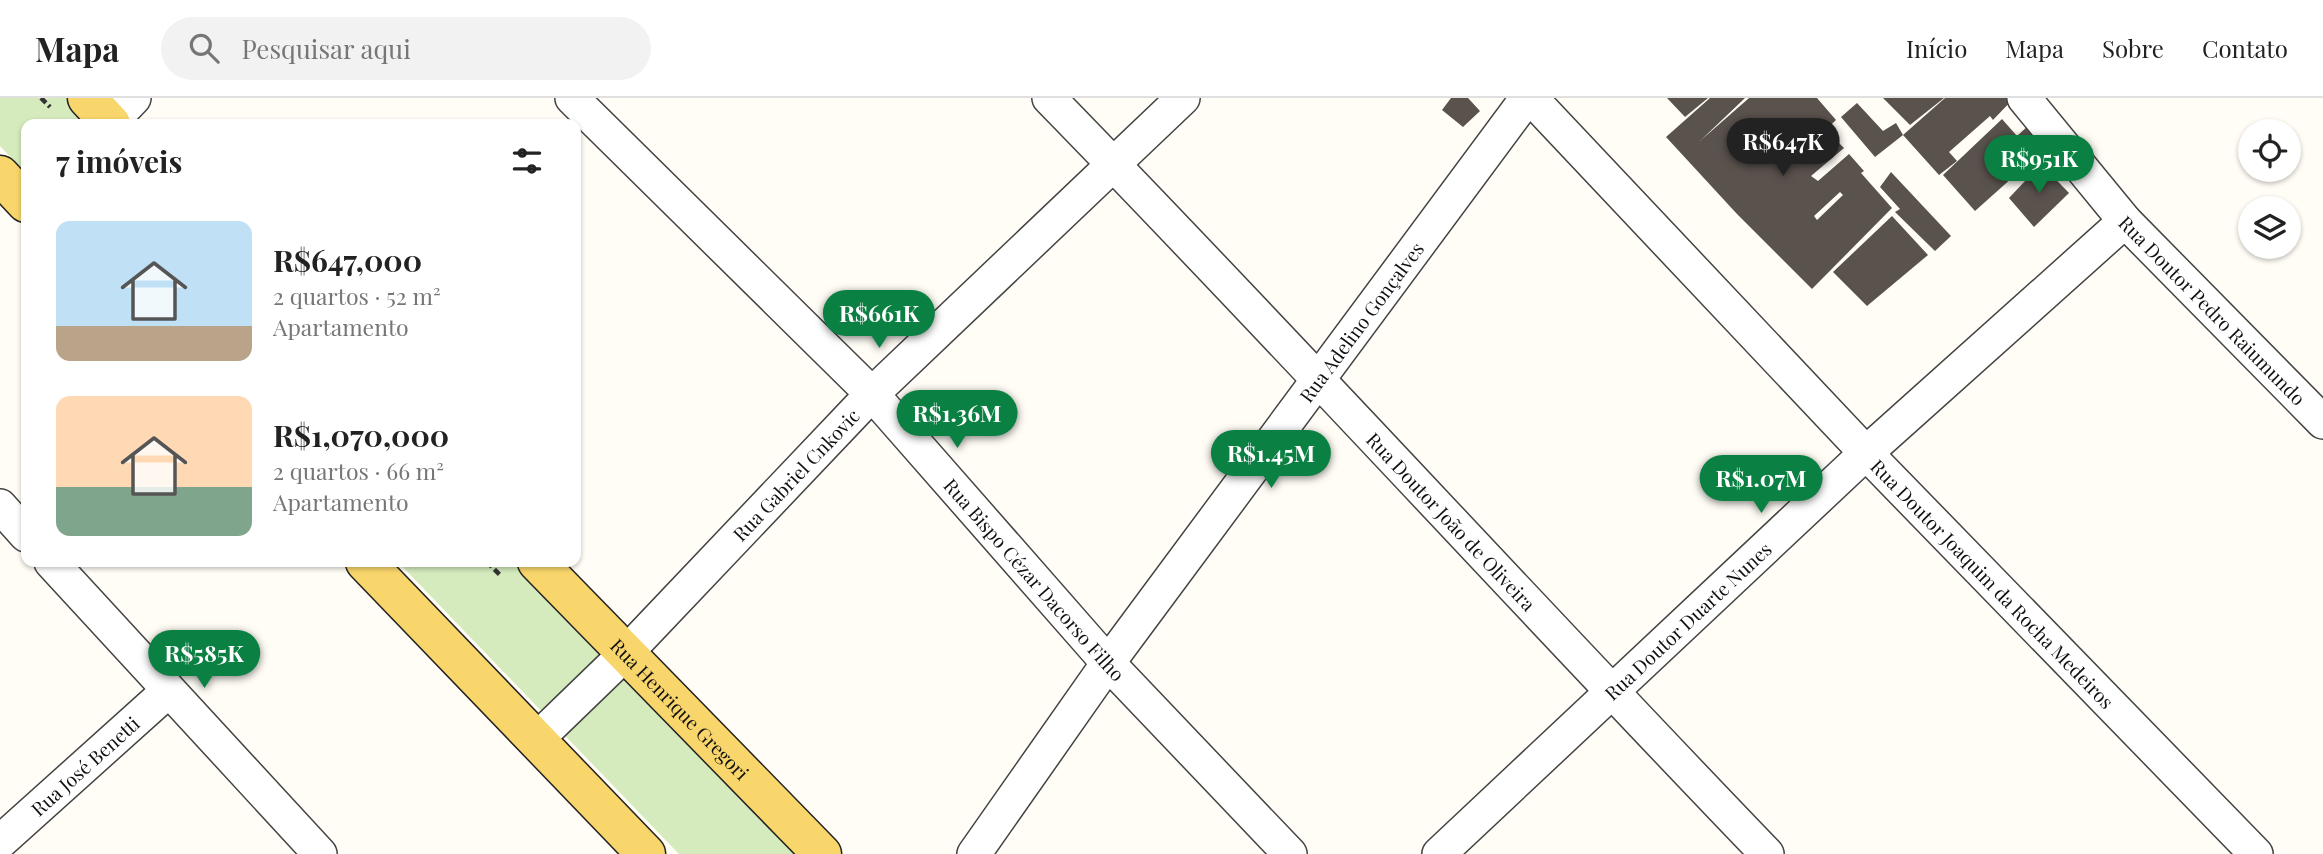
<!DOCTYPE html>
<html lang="pt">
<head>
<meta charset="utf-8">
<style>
	:root { --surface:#fff; --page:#f2f2f2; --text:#222; --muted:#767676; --line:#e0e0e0; --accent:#0b8043 }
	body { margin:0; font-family:"Playfair Display",serif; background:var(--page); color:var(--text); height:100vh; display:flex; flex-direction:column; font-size:26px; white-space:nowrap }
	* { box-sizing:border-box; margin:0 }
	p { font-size:23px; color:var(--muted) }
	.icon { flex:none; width:38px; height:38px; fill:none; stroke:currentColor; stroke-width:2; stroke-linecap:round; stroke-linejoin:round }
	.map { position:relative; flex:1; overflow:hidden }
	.sheet { position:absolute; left:21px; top:21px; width:560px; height:448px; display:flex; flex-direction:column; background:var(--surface); border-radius:14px; box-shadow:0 2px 5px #0004 }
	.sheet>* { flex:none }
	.fabs { position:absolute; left:2238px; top:21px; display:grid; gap:14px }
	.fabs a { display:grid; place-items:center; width:63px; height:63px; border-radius:50%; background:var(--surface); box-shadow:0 2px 5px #0004; font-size:35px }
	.price { position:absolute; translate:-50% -60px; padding:0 16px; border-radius:24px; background:var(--accent); color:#fff; font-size:23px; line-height:46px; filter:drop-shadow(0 2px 4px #0008) }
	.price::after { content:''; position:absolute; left:50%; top:42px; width:21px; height:16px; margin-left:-10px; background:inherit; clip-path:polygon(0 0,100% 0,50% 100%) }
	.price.on { background:#222; color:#fff }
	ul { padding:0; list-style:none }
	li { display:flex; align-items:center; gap:21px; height:175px; padding:0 35px }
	li span { display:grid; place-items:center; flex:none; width:196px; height:140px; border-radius:14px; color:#555 }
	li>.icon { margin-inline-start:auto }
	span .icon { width:84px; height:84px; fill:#fffc; stroke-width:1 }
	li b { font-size:30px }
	h2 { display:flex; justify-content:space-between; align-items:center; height:84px; padding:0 35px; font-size:30px }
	header { display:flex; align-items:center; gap:42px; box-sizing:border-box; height:98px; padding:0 35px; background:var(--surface); border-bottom:2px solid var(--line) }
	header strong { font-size:33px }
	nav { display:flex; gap:38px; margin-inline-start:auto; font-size:24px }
	.search { width:490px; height:63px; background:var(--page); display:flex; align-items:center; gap:18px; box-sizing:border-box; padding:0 24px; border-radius:38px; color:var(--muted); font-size:26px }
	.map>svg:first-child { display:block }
	.green { fill:#d5ebbd }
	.building { fill:#5a524d; fill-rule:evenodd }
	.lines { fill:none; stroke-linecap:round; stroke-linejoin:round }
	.street-casing { stroke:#444; stroke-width:36 }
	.primary-casing { stroke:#222; stroke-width:41 }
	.path { stroke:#333; stroke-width:4.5; stroke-dasharray:7 3.5; stroke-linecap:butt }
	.street { stroke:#fff; stroke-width:33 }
	.primary { stroke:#f9d66b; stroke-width:38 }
	.labels { text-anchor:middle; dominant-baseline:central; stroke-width:7; stroke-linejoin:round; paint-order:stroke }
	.street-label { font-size:19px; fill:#111; stroke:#fff }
</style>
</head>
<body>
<header>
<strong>Mapa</strong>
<div class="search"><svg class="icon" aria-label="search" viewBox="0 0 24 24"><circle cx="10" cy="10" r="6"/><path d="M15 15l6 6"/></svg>Pesquisar aqui</div>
<nav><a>Início</a><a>Mapa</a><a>Sobre</a><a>Contato</a></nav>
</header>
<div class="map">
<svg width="2323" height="756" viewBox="0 0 2323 756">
	<rect width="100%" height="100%" fill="#fffdf5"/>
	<g class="green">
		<polygon points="0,0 74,0 99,26 26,26 26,75 0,48"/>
		<polygon points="398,464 519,464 798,756 679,756"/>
	</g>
	<g class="building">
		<polygon points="1451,0 1468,0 1480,13 1463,29 1442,12"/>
		<polygon points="1667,0 1708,0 1685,19"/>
		<path d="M1710,0h35l-45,43 49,-43h68l19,22 -54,52 45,-41 17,17 -33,28 7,5 31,-27 15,17 -3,2 31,35 -80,81 -75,-75 -71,-77zM1840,94l3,3 -26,25 -3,-4z"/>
		<polygon points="1883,0 1944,0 1910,27"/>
		<polygon points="1945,0 2014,0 1993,22 1990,18 1949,54 1957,63 1939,77 1903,37 1875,59 1841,19 1857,5 1883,33 1896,25 1903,37"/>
		<polygon points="2002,21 2017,38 2030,26 2052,44 1975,113 1943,77"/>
		<polygon points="2041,66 2069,95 2034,129 2009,100"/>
		<polygon points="1891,74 1951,138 1935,153 1895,114 1900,111 1880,89"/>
		<polygon points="1892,118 1928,157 1867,208 1833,174"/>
	</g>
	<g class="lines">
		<g class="street-casing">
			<g id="street">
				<path id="s1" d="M572,0l300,296 236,269 182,191"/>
				<path id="s2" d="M1049,0c243,249 477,506 718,756"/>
				<path id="s3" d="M1531,0l335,355 390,401"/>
				<path id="s4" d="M2024,0l101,123 198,201"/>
				<polyline points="110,25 134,0"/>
				<polyline points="0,408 26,437"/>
				<polyline points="51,464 320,756"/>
				<path id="s5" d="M535,643l91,-88 246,-259 311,-296"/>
				<path id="s6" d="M0,744l168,-151"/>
				<path id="s7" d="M974,756l134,-191 419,-565"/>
				<path id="s8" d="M1439,756l427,-401 259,-232"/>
			</g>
		</g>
		<g class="primary-casing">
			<g id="primary">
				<polyline points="87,0 111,26"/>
				<polyline points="0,77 26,105"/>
				<polyline points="365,464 646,756"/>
				<path id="s9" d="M537,464l285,292"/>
			</g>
		</g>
		<g class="path">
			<polyline points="41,0 50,9"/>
			<polyline points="487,464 501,478"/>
		</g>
		<use href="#street" class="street"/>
		<use href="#primary" class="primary"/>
	</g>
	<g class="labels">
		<g class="street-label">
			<text stroke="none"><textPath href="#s4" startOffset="284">Rua Doutor Pedro Raiumundo</textPath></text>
			<text stroke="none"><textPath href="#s7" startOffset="658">Rua Adelino Gonçalves</textPath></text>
			<text stroke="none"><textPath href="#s5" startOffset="373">Rua Gabriel Cnkovic</textPath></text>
			<text stroke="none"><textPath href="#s2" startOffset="584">Rua Doutor João de Oliveira</textPath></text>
			<text stroke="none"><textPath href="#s1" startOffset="668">Rua Bispo Cézar Dacorso Filho</textPath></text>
			<text stroke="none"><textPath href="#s3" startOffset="670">Rua Doutor Joaquim da Rocha Medeiros</textPath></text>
			<text stroke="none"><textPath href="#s8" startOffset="341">Rua Doutor Duarte Nunes</textPath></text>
			<text stroke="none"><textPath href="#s9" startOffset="205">Rua Henrique Gregori</textPath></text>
			<text stroke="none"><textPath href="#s6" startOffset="114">Rua José Benetti</textPath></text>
		</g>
	</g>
</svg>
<div class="fabs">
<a><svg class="icon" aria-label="locate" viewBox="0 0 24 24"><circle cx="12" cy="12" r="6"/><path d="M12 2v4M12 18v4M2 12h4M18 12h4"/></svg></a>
<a><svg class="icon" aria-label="layers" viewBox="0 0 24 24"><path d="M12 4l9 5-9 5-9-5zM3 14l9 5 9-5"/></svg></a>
</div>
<b class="price on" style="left:1783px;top:80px">R$647K</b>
<b class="price" style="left:2039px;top:97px">R$951K</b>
<b class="price" style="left:879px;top:252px">R$661K</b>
<b class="price" style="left:957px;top:352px">R$1.36M</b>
<b class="price" style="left:1271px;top:392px">R$1.45M</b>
<b class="price" style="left:1761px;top:417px">R$1.07M</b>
<b class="price" style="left:204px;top:592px">R$585K</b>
<section class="sheet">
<h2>7 imóveis<svg class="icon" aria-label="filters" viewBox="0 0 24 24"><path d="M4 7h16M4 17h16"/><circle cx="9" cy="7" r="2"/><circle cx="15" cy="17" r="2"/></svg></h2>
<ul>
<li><span style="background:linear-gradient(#bfe0f5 75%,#b9a48a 0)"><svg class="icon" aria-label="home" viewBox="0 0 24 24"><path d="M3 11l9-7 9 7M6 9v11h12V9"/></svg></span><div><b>R$647,000</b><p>2 quartos · 52 m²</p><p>Apartamento</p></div></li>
<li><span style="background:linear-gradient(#ffd9b3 65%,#7fa58c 0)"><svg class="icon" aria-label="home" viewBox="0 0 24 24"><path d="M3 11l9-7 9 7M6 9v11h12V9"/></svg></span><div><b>R$1,070,000</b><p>2 quartos · 66 m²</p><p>Apartamento</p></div></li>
</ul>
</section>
</div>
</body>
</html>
